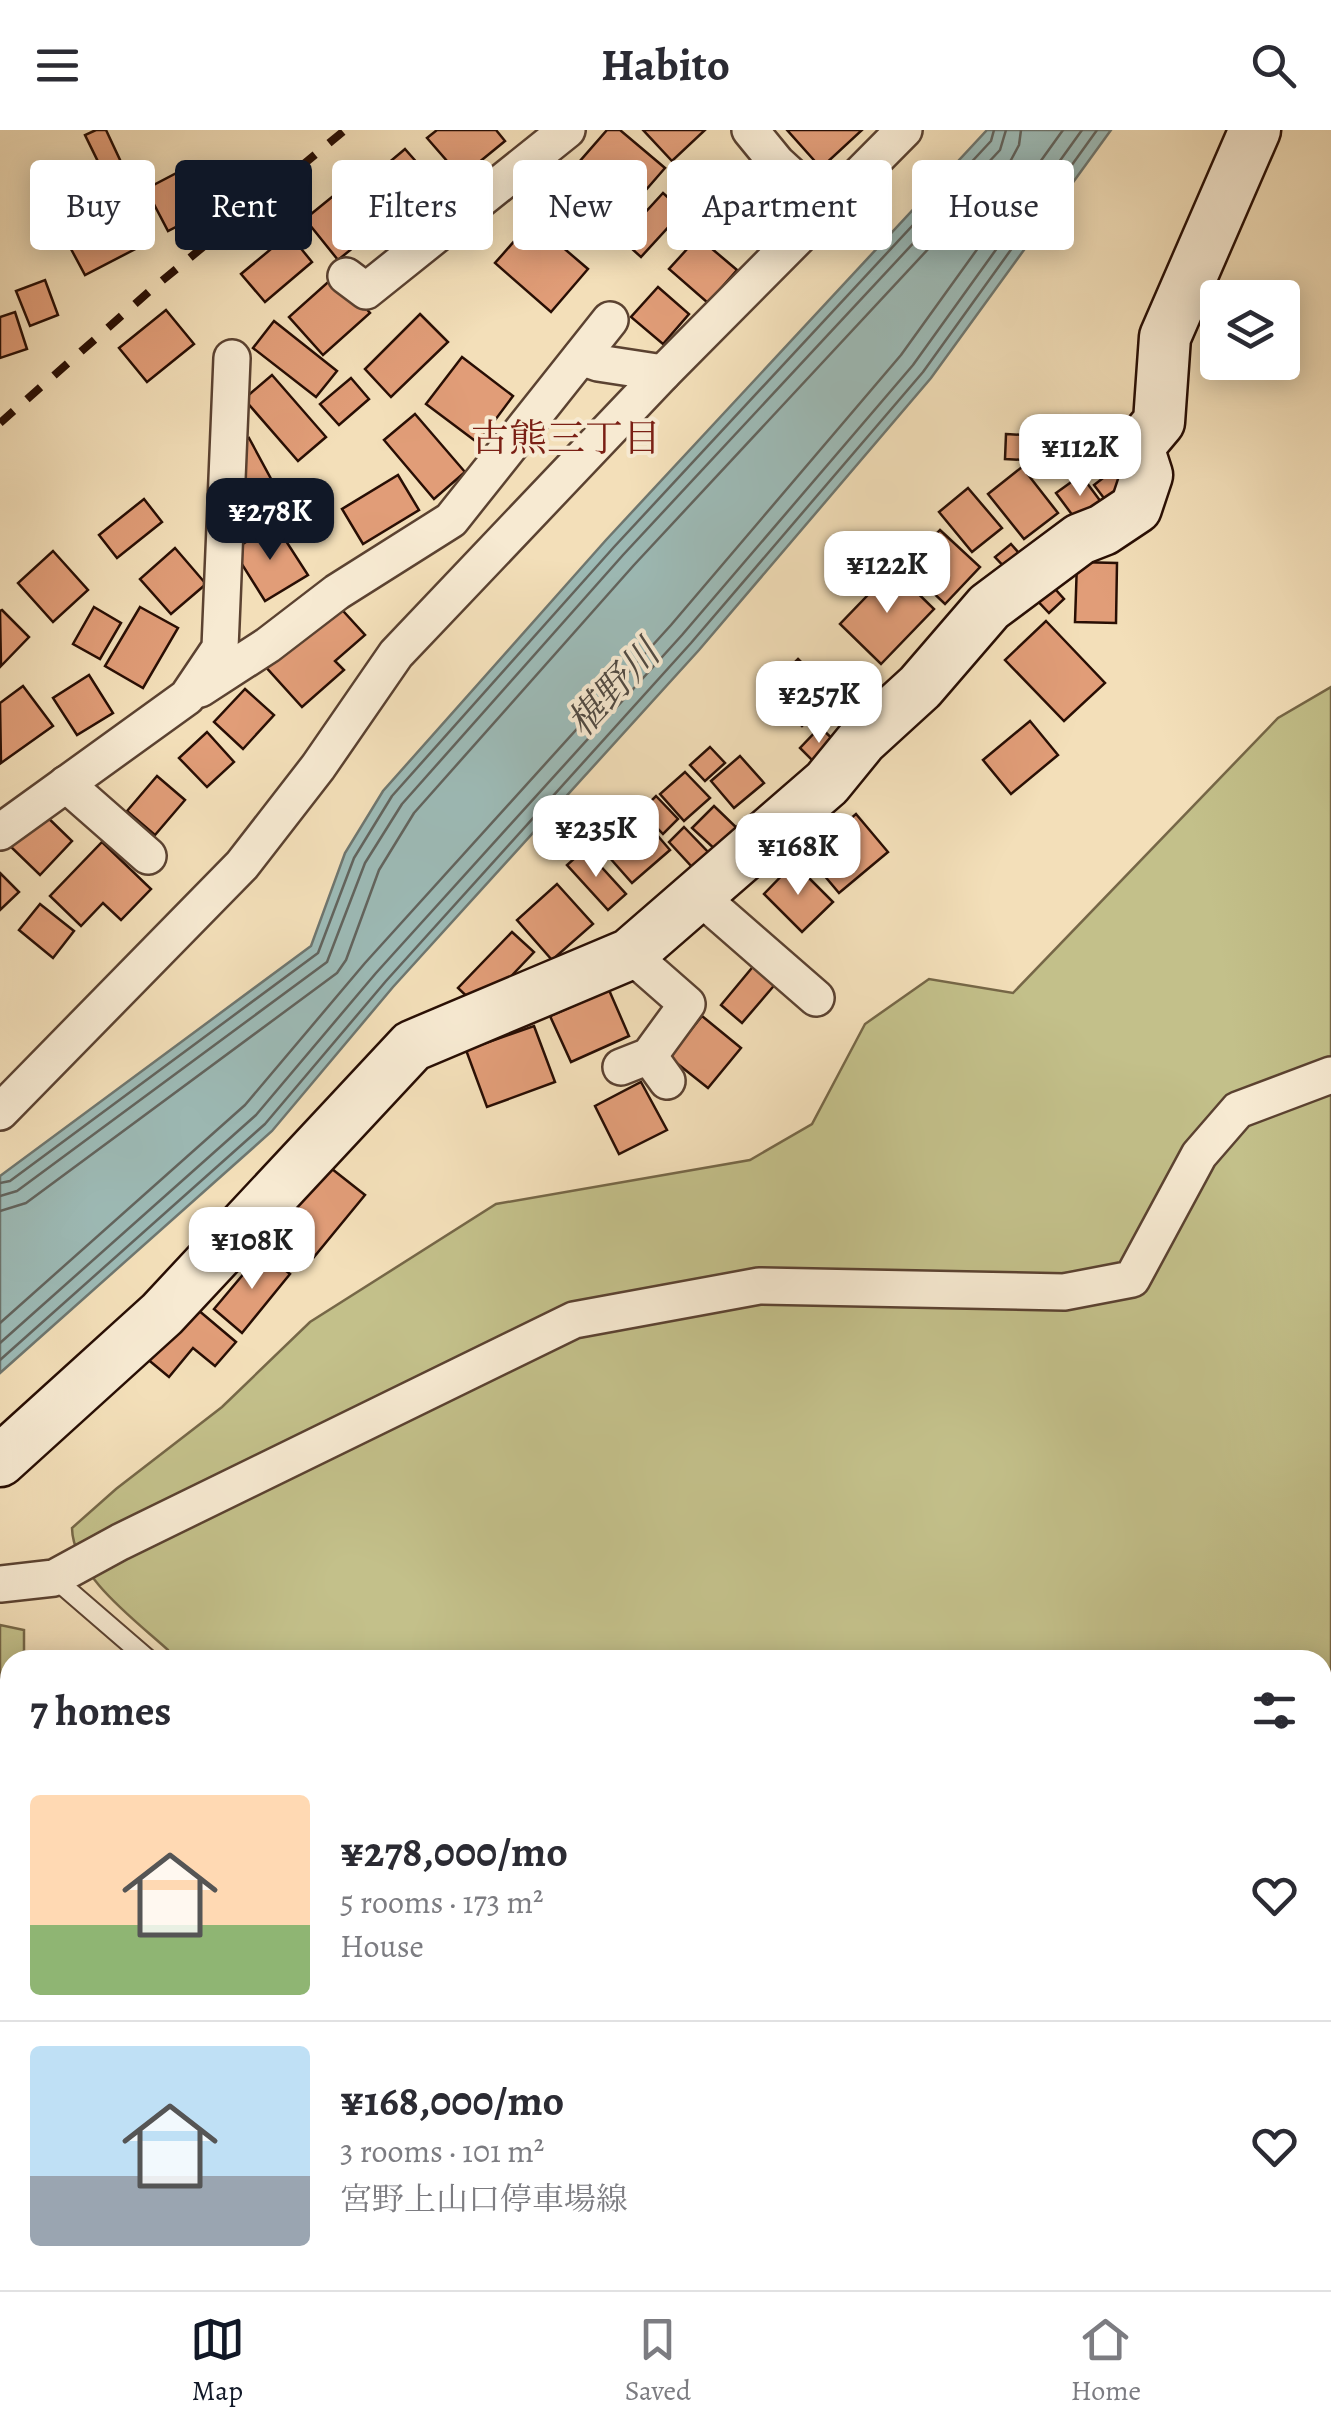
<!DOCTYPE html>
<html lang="en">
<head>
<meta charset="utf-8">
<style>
	:root { --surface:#fff; --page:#f7f7f7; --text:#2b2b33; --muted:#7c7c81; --line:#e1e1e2; --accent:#111827 }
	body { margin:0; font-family:Alegreya,"Noto Serif JP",serif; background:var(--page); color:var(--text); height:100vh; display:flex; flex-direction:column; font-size:38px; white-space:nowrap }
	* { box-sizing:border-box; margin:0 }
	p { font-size:32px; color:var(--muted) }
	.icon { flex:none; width:55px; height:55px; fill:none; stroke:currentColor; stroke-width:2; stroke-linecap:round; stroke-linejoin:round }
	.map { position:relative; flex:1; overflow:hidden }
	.side { position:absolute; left:0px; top:1520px; width:1332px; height:640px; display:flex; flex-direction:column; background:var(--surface); border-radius:30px 30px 0 0; box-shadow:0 5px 25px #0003 }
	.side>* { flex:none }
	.top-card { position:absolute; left:30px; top:30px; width:1272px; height:90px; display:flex; gap:20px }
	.tools { position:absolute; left:1200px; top:150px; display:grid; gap:20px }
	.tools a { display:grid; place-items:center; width:100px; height:100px; border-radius:10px; background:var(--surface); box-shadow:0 5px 25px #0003; font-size:50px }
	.price { position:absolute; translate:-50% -85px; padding:0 22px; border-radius:20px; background:#fff; color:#222; font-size:32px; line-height:65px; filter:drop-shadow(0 2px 5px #0008) }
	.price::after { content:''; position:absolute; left:50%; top:60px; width:30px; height:22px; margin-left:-15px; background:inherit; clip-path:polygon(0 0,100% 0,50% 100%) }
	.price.current { background:var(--accent); color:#fff }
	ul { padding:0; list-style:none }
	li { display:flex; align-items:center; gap:30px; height:250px; padding:0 30px }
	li+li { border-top:2px solid var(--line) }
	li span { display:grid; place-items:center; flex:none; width:280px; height:200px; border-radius:10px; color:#555 }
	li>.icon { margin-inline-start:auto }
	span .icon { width:120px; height:120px; fill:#fffc; stroke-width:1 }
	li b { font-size:42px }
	h2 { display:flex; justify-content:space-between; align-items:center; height:120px; padding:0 30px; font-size:42px }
	.tag { padding:0 35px; border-radius:10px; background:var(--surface); box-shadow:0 5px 25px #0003; font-size:35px; line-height:90px }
	.tag.current { background:var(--accent); color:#fff }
	header { display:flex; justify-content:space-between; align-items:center; height:130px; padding:0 30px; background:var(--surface); font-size:45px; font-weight:600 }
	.tabs { display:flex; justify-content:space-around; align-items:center; height:140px; border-top:2px solid var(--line); background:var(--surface); font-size:28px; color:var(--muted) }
	.tabs a { display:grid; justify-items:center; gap:5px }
	.tabs .current { color:var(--accent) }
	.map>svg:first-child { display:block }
	.green { fill:#c3c08a; stroke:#766747; stroke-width:2.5 }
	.water { fill:#9dbbb7; stroke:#6e766f; stroke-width:2.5 }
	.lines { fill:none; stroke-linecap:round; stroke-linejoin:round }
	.shore { stroke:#62645e; stroke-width:2.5 }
	.building { fill:#e19d78; stroke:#280e04; stroke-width:2.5 }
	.service-casing { stroke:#5b4231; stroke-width:22 }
	.minor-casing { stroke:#5b4231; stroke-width:40 }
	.secondary-casing { stroke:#280e04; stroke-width:55 }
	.service { stroke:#f7ead2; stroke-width:18 }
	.minor { stroke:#f7ead2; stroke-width:35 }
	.secondary { stroke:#f7ead2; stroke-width:50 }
	.rail { stroke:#280e04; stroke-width:8; stroke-dasharray:18 18; stroke-linecap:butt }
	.labels { text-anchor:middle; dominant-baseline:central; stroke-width:8; stroke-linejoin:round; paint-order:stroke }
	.neighbourhood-label { font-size:38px; fill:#7a1f14; stroke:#f7ead2 }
	.water-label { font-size:38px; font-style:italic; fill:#514b43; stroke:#f7ead2 }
</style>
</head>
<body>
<header><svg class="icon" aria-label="menu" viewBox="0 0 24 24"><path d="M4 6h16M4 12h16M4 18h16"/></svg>Habito<svg class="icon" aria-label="search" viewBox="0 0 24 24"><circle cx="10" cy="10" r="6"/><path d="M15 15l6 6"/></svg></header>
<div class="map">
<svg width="1331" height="2160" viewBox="0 0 1331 2160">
	<rect width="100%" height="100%" fill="#f3dfb9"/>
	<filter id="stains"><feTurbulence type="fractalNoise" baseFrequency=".002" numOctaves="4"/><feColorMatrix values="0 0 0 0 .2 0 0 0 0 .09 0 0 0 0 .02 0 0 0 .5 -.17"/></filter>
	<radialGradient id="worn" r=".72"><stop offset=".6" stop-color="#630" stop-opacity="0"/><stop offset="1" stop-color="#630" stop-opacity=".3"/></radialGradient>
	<g class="green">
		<path d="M1331,557v1603h-1331v-242l10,9v223h1312v-620h-1150l-4,-10c-33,-30 -95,-75 -96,-122l44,-39 106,-82 88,-85 186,-118 254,-44 62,-36 53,-100 64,-45 84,14 265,-275z"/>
		<polygon points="0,1495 24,1500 24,1530 10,1530 10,1590 0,1605"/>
	</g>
	<polygon class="water" points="987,0 1111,0 931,248 699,520 393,857 272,1001 0,1243 0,1046 311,816 345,723 383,661 606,410"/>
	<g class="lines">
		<g class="shore">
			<polyline points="0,1053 10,1051 318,823 354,728 392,666 614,417 991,11 994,0"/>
			<polyline points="0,1066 17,1061 327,832 365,733 402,674 623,425 1000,20 1006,0"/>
			<polyline points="0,1081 26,1073 337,843 346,830 379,740 414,683 634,435 1011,30 1019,15 1021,0"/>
			<polyline points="0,1193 245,975 365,833 671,495 901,225 1063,0"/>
			<polyline points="0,1213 256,985 376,843 682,505 913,235 1082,0"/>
			<polyline points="0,1230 265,994 386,851 691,513 923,242 1097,0"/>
		</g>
	</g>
	<g class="building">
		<polygon points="96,0 106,0 128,47 110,56 85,5"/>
		<polygon points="437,0 496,0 505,11 461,47 427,8"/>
		<polygon points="607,0 620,0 665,38 632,76 580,31"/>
		<polygon points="643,0 705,0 672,31"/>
		<polygon points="787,0 862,0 821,38"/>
		<polygon points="405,19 440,59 402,92 367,51"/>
		<polygon points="190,36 212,78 168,101 146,59"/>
		<polygon points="753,42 786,73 746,116 713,84"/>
		<polygon points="568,48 609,83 591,105 550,70"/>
		<polygon points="343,58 376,99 338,130 305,89"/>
		<polygon points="663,63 683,81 641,127 621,109"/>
		<polygon points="127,74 147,113 85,145 64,106"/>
		<polygon points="532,91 588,139 551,182 495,133"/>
		<polygon points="289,104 312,132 265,172 241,144"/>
		<polygon points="698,107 737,140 708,173 669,139"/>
		<polygon points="336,145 370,183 323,225 289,187"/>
		<polygon points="45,150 58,185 30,196 16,161"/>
		<polygon points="658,157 689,184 663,214 631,187"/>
		<polygon points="166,180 194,214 147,252 119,218"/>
		<polygon points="15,182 27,219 0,228 0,187"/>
		<polygon points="420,184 448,212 391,267 365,239"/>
		<polygon points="274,191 337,241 316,267 253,218"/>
		<polygon points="462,227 513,266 478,313 426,274"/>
		<polygon points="272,245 326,307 298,331 244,269"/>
		<polygon points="351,248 369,269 339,295 320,274"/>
		<polygon points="415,284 465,342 434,369 384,310"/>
		<polygon points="1006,304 1096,309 1095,334 1005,329"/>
		<polygon points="249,308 283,371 229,400 232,316"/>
		<polygon points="1125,331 1116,384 1094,355"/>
		<polygon points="1022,337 1058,383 1024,409 988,364"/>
		<polygon points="398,345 419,380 363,414 342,379"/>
		<polygon points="1081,345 1104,376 1079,394 1056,363"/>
		<polygon points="968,358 1002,398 972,422 939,382"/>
		<polygon points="144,369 162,392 117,428 99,405"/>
		<polygon points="275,394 308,445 265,471 233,420"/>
		<polygon points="940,400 980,437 945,474 905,436"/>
		<polygon points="1011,414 1025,430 1010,443 995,427"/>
		<polygon points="175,418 206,454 171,484 140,449"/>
		<polygon points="53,421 88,460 53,492 18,453"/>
		<polygon points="1077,432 1117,433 1116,493 1075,492"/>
		<polygon points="893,439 934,479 881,534 840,494"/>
		<polygon points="1048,451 1064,469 1049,483 1032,465"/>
		<polygon points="334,471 365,505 335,531 344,540 302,577 264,535"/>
		<polygon points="94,477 121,493 100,529 73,514"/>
		<polygon points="140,477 178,498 143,558 105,536"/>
		<polygon points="2,480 29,507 1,536 0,481"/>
		<polygon points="1046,491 1105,553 1064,591 1005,530"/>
		<polygon points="798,529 834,565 802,596 767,560"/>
		<polygon points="89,545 113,583 77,605 53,568"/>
		<polygon points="23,556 53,596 1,633 0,573"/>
		<polygon points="245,559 274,585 243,619 214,592"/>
		<polygon points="1030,591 1058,625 1011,664 983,630"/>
		<polygon points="820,597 839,615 818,636 800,618"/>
		<polygon points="207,602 234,632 207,657 179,628"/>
		<polygon points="710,617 725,633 705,651 690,635"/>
		<polygon points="740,626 764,653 734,678 711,651"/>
		<polygon points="685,642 710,668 684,691 660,664"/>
		<polygon points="157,646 185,670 155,705 127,681"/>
		<polygon points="656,666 678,689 663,704 641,681"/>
		<polygon points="714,676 739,700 718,722 692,698"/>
		<polygon points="633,677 670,720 632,753 594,710"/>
		<polygon points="42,682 72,711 40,745 10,716"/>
		<polygon points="856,684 888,722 839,763 807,725"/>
		<polygon points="684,697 709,723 693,738 669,712"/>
		<polygon points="102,712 151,759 121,790 103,773 81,796 50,766"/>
		<polygon points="585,719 626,764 608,780 567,735"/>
		<polygon points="794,733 833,772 802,802 764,764"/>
		<polygon points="0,743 19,762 0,780"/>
		<polygon points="557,754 593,794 552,830 517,790"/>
		<polygon points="40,774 74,801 53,828 19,800"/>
		<polygon points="512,802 534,822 480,879 458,858"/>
		<polygon points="756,833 778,851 742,893 721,875"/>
		<polygon points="609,860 629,906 571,932 550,886"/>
		<polygon points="702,886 741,918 708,958 669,927"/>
		<polygon points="534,896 555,952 487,977 466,920"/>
		<polygon points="641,952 667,1000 619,1024 595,976"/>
		<polygon points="327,1035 365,1065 314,1127 276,1097"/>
		<polygon points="262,1122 290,1144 242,1203 214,1179"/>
		<polygon points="191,1174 236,1212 215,1236 193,1218 169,1247 145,1227"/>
		<polygon points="10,1826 10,1867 0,1852 0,1832"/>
	</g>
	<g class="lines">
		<g class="service-casing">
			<g id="service">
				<polyline points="54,1448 149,1530"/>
				<polyline points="0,1642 10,1633"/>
			</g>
		</g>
		<g class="minor-casing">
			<g id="minor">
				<polyline points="750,0 777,33 826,78"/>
				<polyline points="346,146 366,161 567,0"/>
				<polyline points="581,227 598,233 663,243"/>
				<polyline points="200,559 268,515 337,462 451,390 610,190"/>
				<polyline points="66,654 148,726"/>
				<polyline points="0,702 187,567 220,518 232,228"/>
				<polyline points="699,766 816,868"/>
				<polyline points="649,926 667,951"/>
				<polyline points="621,937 649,926 687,874 630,824"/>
				<polyline points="0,982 242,735 318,637 396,524 663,243 904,0"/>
				<polyline points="0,1454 54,1448 120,1412 574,1190 759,1156 1064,1162 1132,1149 1199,1025 1238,980 1331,945"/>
			</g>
		</g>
		<g class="secondary-casing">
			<polyline id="secondary" points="0,1331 162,1184 412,916 630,824 827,653 862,610 920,557 989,477 1080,409 1103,400 1136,378 1147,345 1138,317 1159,292 1165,207 1255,0"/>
		</g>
		<use href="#service" class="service"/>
		<use href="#minor" class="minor"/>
		<use href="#secondary" class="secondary"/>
		<polyline class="rail" points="0,293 152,159 345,0"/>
	</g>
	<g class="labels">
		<g class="neighbourhood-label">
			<text x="566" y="308">古熊三丁目</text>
		</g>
		<g class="water-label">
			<text transform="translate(613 558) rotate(-47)">椹野川</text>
		</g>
	</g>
	<rect width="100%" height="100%" filter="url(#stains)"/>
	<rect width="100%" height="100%" fill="url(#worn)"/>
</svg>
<div class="tools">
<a><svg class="icon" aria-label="layers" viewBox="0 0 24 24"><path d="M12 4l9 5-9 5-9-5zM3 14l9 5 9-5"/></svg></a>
</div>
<b class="price" style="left:1080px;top:369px">¥112K</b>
<b class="price current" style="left:270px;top:433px">¥278K</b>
<b class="price" style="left:887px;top:486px">¥122K</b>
<b class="price" style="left:819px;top:616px">¥257K</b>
<b class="price" style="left:596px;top:750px">¥235K</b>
<b class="price" style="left:798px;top:768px">¥168K</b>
<b class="price" style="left:252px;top:1162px">¥108K</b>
<div class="top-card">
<a class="tag">Buy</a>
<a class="tag current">Rent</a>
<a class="tag">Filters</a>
<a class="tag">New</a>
<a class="tag">Apartment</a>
<a class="tag">House</a>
</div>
<section class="side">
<h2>7 homes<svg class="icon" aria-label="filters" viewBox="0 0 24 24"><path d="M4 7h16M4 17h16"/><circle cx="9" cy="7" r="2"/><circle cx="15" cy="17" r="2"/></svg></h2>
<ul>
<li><span style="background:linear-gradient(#ffd9b3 65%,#8fb573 0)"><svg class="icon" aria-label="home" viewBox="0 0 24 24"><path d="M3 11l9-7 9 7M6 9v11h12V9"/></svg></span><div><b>¥278,000/mo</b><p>5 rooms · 173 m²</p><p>House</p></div><svg class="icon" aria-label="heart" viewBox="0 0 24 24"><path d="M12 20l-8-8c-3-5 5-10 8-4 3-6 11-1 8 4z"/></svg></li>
<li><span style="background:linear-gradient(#bfe0f5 65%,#9aa5b1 0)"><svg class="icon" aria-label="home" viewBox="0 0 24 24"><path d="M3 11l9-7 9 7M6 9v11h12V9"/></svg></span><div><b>¥168,000/mo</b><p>3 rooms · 101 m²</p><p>宮野上山口停車場線</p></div><svg class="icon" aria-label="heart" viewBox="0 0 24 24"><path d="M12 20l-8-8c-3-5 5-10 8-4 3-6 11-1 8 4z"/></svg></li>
</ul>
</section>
</div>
<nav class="tabs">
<a class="current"><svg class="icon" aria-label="map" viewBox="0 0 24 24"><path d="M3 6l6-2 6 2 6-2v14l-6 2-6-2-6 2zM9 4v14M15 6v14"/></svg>Map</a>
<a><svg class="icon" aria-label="saved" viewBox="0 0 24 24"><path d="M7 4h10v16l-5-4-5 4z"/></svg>Saved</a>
<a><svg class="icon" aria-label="home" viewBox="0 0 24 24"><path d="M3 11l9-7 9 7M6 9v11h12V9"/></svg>Home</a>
</nav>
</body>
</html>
